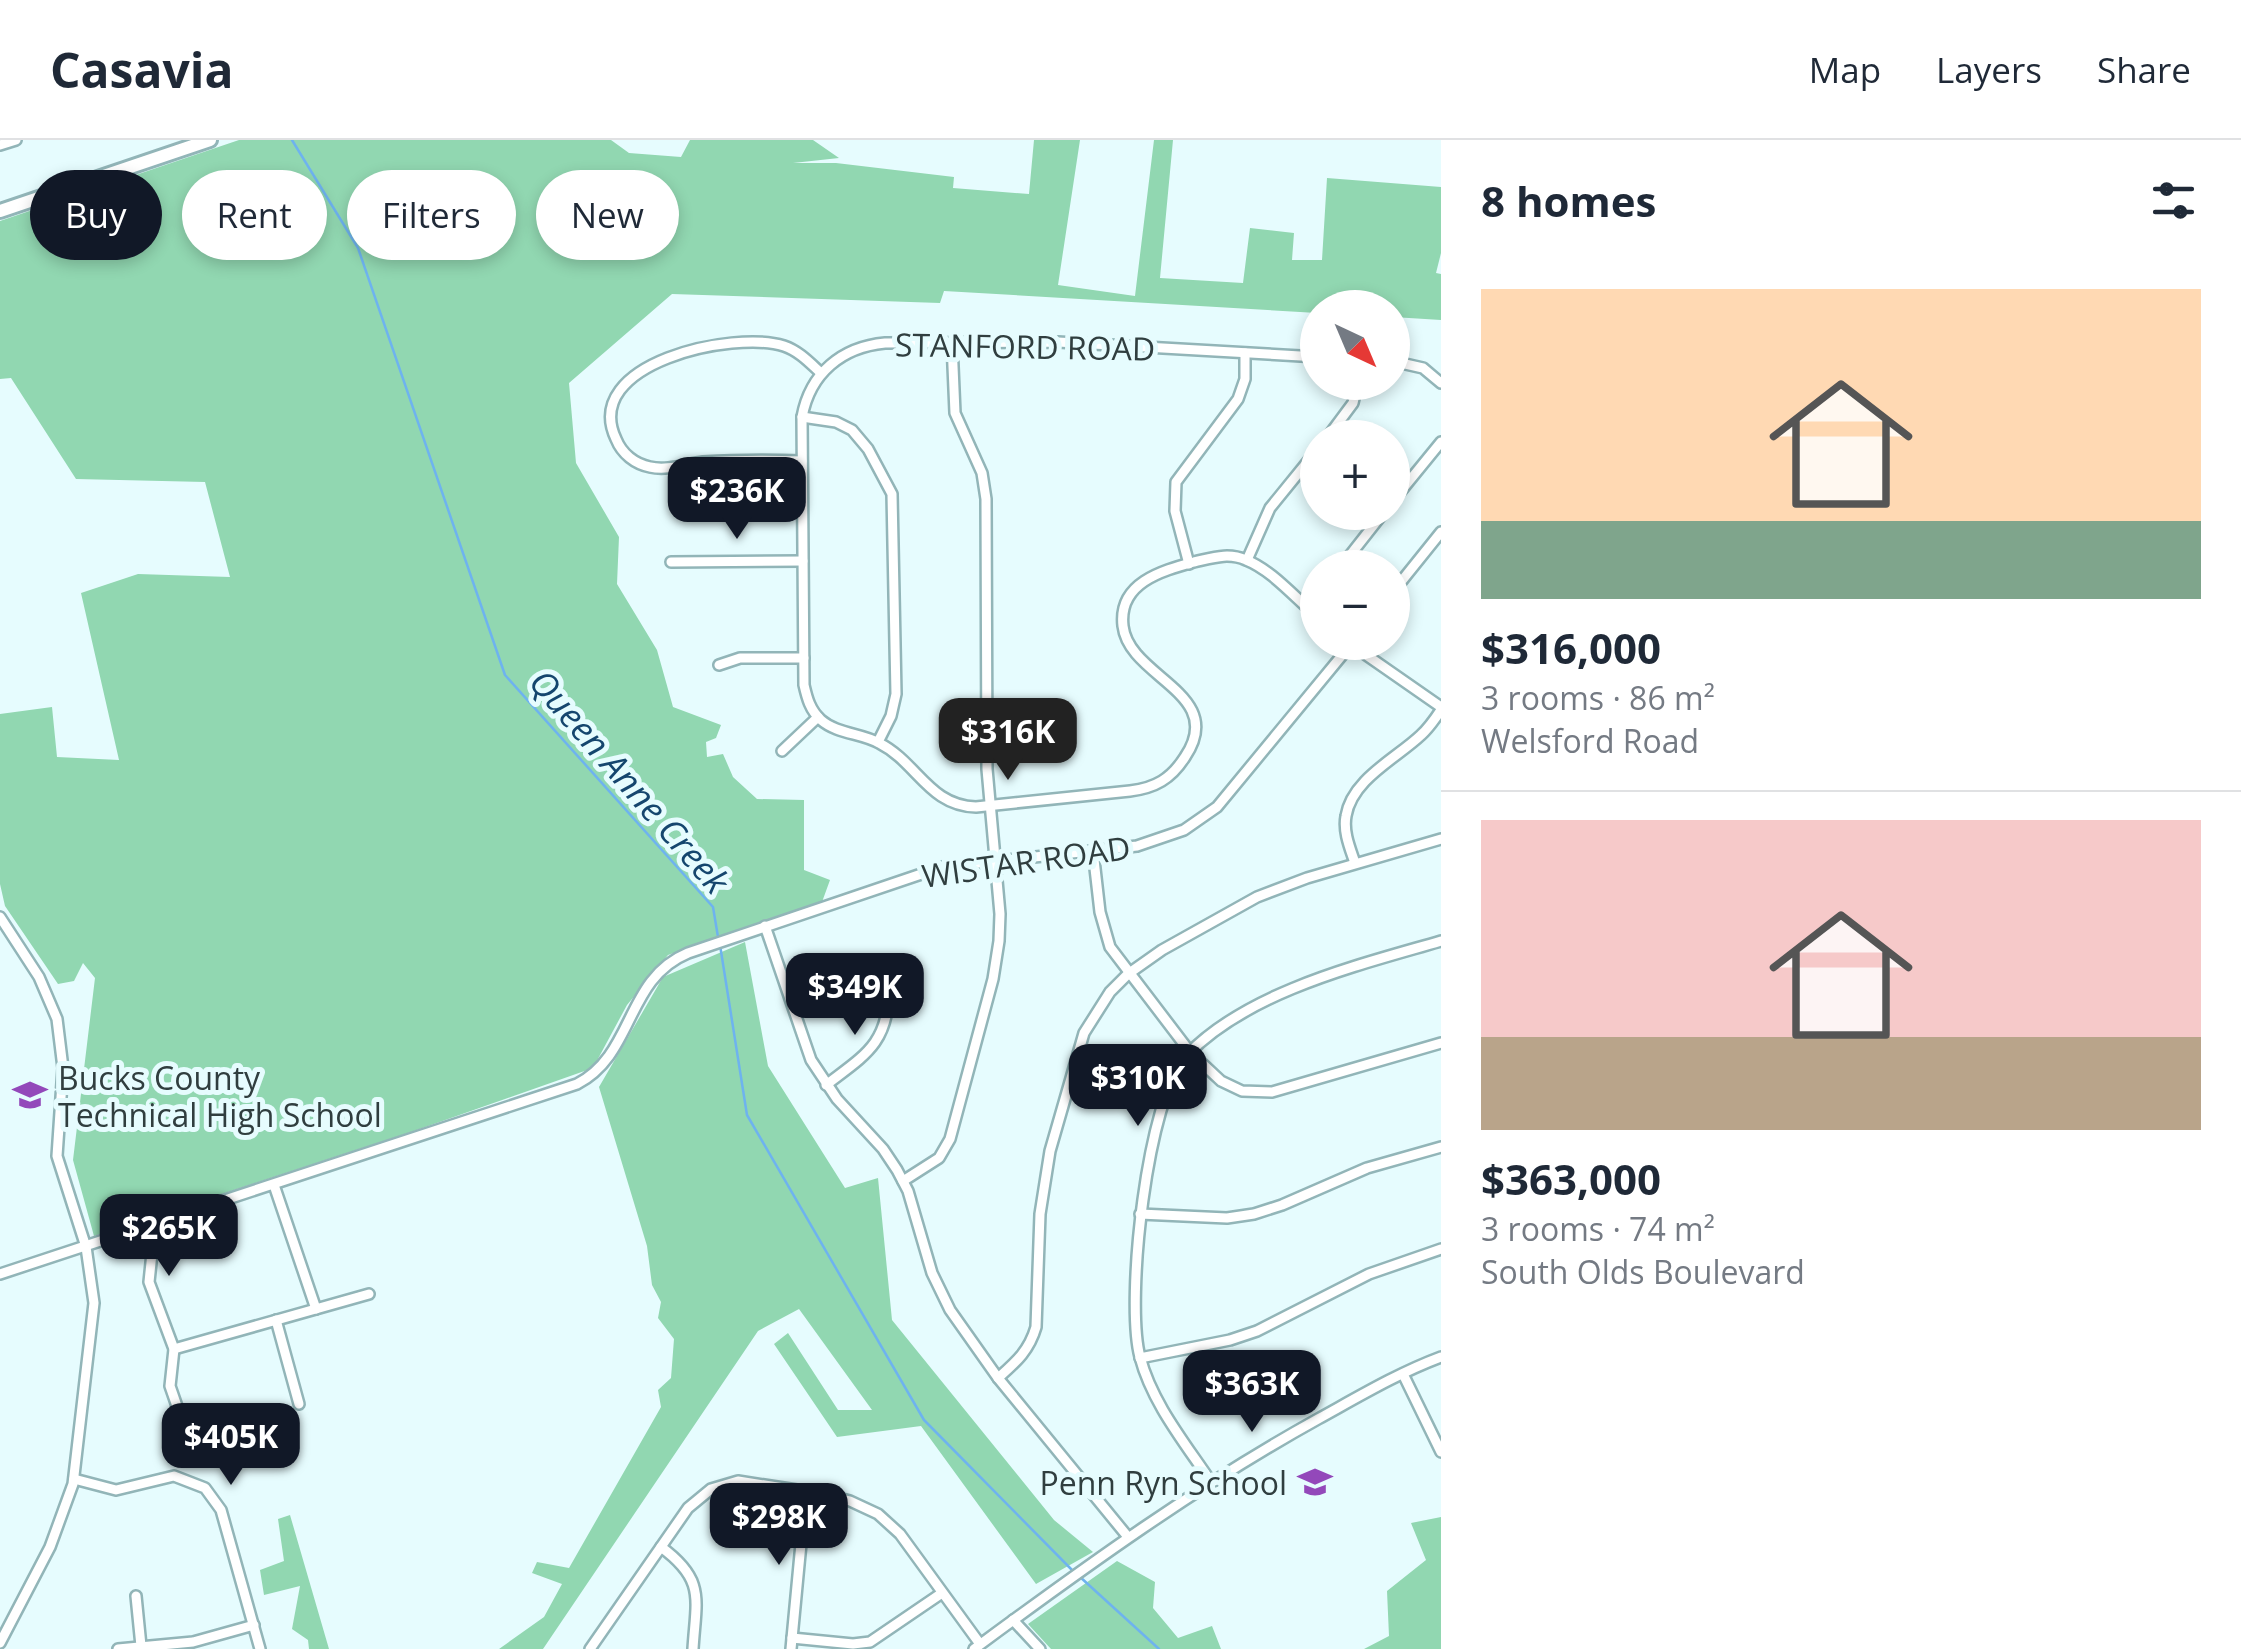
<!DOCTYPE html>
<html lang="en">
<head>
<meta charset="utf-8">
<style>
	:root { --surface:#fff; --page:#f2f2f3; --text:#1f2937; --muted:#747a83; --line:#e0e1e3; --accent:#111827 }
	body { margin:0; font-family:"Open Sans",sans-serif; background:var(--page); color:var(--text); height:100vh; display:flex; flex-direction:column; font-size:38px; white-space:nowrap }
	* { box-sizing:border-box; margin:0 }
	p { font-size:32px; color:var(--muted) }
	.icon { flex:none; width:55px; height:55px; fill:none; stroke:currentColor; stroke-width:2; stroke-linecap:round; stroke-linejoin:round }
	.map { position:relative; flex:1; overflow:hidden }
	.details { display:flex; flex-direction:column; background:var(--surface); width:800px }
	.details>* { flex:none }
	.hud { position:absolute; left:30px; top:30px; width:950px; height:90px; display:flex; gap:20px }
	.needle { width:65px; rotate:136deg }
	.controls { position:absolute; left:1300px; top:150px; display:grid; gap:20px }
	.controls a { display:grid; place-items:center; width:110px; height:110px; border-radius:50%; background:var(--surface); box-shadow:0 5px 15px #0003; font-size:50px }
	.price { position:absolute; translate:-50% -85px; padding:0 22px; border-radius:20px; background:var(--accent); color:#fff; font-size:32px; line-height:65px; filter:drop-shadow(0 2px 5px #0008) }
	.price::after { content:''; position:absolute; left:50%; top:60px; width:30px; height:22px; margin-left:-15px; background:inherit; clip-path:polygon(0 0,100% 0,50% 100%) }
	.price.current { background:#222; color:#fff }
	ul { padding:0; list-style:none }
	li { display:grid; align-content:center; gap:20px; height:530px; padding:0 40px }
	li+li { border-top:2px solid var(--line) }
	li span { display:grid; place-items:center; height:310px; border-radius:0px; color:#555 }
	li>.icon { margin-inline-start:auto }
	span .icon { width:180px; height:180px; fill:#fffc; stroke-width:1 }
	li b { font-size:42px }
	h2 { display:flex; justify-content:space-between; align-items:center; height:120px; padding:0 40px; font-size:42px }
	.pill { padding:0 35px; border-radius:45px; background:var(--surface); box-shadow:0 5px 15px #0003; font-size:35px; line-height:90px }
	.pill.current { background:var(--accent); color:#fff }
	header { display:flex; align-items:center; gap:60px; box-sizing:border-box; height:140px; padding:0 50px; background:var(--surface); border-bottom:2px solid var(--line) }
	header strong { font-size:48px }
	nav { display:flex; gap:55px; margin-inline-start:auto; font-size:35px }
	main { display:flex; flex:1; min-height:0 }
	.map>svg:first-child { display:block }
	.green { fill:#91d7b1 }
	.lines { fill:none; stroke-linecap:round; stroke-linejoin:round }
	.stream { stroke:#6eb3ef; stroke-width:2.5 }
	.street-casing { stroke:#92b5b8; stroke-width:14 }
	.secondary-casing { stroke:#92b5b8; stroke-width:18 }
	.street { stroke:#fff; stroke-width:9 }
	.secondary { stroke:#fff; stroke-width:12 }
	.labels { text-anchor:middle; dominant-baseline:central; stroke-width:10; stroke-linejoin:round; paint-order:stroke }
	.street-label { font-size:32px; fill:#303e3f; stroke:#e6fcfe }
	.poi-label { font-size:32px; fill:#303e3f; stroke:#e6fcfe; text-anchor:start }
	.water-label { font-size:35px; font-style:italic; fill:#15466e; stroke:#e6fcfe }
</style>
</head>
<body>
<header>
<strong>Casavia</strong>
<nav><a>Map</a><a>Layers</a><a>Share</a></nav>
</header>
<main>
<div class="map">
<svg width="1441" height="1509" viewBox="0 0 1441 1509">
	<rect width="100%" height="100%" fill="#e6fcfe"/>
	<g class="green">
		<polygon points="239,0 611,0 629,13 681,17 690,0 813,0 839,18 793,23 836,23 954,37 953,48 1029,54 1034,0 1080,0 1058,145 1135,156 1154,0 1173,0 1160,138 1243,143 1250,88 1294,93 1292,120 1322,120 1327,38 1441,47 1441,113 1436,133 1441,134 1441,180 1393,177 1392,168 1318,168 1317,173 944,151 940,163 672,154 569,243 576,323 619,397 617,444 657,510 673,567 721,585 716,598 706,602 707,617 723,614 733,637 757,659 804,660 804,730 830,740 822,762 668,815 627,865 593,928 411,992 94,1096 73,1020 95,838 83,823 74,841 58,844 5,766 0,744 0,574 52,567 57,617 119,620 81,453 138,434 230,437 205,342 76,339 11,238 0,239 0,81"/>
		<polygon points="745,802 768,926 845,1048 878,1038 892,1180 1054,1380 1093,1412 1036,1444 921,1286 837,1297 774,1204 788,1193 838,1270 872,1270 799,1169 758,1191 543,1509 499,1509 544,1477 562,1444 532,1433 537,1422 569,1428 661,1267 658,1250 671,1238 674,1199 658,1178 661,1162 652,1145 647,1106 599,947 663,837"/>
		<polygon points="290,1375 329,1509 309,1509 308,1500 292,1489 300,1446 264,1455 260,1430 284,1421 278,1379"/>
		<polygon points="1441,1377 1441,1509 1364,1509 1389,1496 1387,1451 1426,1420 1411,1383"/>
		<polygon points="1117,1421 1155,1442 1153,1468 1178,1498 1212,1486 1221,1509 1051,1509 1028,1484"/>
	</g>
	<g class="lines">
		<g class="stream">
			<polyline points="292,0 358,108 505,535 713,767 718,797"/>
			<polyline points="720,805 747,975 924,1280 1073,1431"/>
			<polyline points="1079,1436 1159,1509"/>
		</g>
		<g class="street-casing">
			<g id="street">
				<polyline points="0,5 16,0"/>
				<path d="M1318,217l-260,-15 -173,1c-43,4 -75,30 -83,74l2,268c3,13 6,25 17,35 16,14 40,13 58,23 38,19 50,63 97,64l154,-16c25,-3 41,-12 55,-34 43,-64 -56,-79 -62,-131 -5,-43 38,-55 71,-64 18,-4 34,-10 52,-2 26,10 50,39 72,57"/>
				<polyline points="1392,221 1423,228 1441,243"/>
				<polyline points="802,277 836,282 852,290 868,309 892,354 896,554 891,576 878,602"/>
				<polyline points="1327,298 1353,263 1358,242"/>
				<path d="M802,321c-32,-1 -66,-1 -99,1 -17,2 -36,9 -53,5 -15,-3 -28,-13 -34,-28 -36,-76 118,-109 168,-93 15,5 26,17 37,27"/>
				<polyline points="1392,362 1441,302"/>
				<polyline points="1247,420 1270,368 1318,309"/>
				<polyline points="671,422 803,421"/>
				<polyline points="1189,424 1175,371 1176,342 1238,259 1245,239 1245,213"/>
				<polyline points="1340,428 1384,372"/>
				<polyline points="1392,453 1441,392"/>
				<polyline points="1307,468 1318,455"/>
				<polyline points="1349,503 1441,567"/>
				<polyline points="719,525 740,518 804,518"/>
				<polyline points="782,611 818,577"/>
				<polyline points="1093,711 1100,772 1110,807 1190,912 1221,941 1242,951 1272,952 1441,903"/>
				<path d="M1355,723c-5,-15 -12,-31 -9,-47 6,-37 51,-58 75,-81 8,-7 14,-16 20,-25"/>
				<polyline points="0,777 39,837 57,879 63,928 57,1016 86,1107 94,1163 73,1344 50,1407 0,1503"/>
				<polyline points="765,786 811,920 837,959 883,1009 897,1030 908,1051 932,1133 950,1170 998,1238 1128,1397"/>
				<path d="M826,945c39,-30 62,-41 63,-95"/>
				<polyline points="903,1041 939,1018 950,999 993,839 999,801 1000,774 987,629 986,359 982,333 955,273 952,203"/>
				<polyline points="274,1045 316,1169"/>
				<polyline points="1140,1074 1227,1078 1254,1074 1282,1065 1367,1028 1441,1007"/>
				<polyline points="155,1084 149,1142 174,1209 170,1246 179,1272"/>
				<path d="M0,1134l577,-190c58,-30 48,-105 111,-131l254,-86 195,-21 47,-16 33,-23 136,-165"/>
				<polyline points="276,1180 299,1264"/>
				<polyline points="174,1209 369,1154"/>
				<polyline points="1140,1218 1230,1200 1257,1191 1369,1134 1441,1109"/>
				<polyline points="1403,1234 1441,1312"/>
				<path d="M998,1238c18,-16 31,-27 38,-51l4,-113 10,-63 34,-118 26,-41 18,-18 34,-24 95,-53 50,-19 134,-39"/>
				<polyline points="74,1339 116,1350 174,1336 205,1348 221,1370 260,1509"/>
				<path d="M1211,1342c-26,-39 -59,-79 -71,-125 -15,-56 7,-261 47,-302 62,-64 172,-90 254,-114"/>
				<path d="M661,1407c45,33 35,52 32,102"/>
				<polyline points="136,1456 141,1506"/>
				<polyline points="1013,1480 1040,1509"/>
				<polyline points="792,1498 853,1504 870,1502 942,1453"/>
				<polyline points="118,1509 193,1502 254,1485"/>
				<polyline points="590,1509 688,1368 711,1349 738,1341 823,1354 850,1361 878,1374 900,1394 980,1504"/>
				<polyline points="791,1509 806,1351"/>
				<path d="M974,1509c111,-82 223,-163 344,-230 40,-22 80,-46 123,-62"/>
			</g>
		</g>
		<g class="secondary-casing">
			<polyline id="secondary" points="0,71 210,0"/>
		</g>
		<use href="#street" class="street"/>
		<use href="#secondary" class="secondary"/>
	</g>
	<defs>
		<g id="school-bare" transform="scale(2.7)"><path d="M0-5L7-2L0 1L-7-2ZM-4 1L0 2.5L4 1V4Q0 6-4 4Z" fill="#9348ba" stroke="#e6fcfe" stroke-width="2.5" paint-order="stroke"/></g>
	</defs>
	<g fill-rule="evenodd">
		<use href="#school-bare" x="30" y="955"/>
		<use href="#school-bare" x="1315" y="1342"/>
	</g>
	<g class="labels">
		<g class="street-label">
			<text transform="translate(1025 206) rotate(1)">STANFORD ROAD</text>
			<text transform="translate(1026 721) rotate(-8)">WISTAR ROAD</text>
		</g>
		<g class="poi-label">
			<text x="58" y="937">Bucks County<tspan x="58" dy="37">Technical High School</tspan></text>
			<text x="1287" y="1342" text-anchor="end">Penn Ryn School</text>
		</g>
		<g class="water-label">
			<text transform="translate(630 641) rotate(49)">Queen Anne Creek</text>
		</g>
	</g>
</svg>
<div class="controls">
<a><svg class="needle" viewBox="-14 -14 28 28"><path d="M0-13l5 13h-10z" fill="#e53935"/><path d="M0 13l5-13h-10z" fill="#747a83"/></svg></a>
<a>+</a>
<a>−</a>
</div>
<b class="price" style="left:737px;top:402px">$236K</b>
<b class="price current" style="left:1008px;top:643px">$316K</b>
<b class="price" style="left:855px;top:898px">$349K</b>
<b class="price" style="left:1138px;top:989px">$310K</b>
<b class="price" style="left:169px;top:1139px">$265K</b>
<b class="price" style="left:1252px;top:1295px">$363K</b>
<b class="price" style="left:231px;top:1348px">$405K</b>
<b class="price" style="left:779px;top:1428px">$298K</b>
<div class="hud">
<a class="pill current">Buy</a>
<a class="pill">Rent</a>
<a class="pill">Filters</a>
<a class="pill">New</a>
</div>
</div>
<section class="details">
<h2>8 homes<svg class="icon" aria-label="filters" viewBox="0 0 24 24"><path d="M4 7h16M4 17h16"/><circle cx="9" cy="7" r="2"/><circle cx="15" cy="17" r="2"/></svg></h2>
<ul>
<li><span style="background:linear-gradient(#ffd9b3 75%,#7fa58c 0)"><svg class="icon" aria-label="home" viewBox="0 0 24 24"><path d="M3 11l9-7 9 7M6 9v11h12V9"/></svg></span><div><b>$316,000</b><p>3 rooms · 86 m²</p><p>Welsford Road</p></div></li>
<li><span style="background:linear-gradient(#f6c9c9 70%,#b9a48a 0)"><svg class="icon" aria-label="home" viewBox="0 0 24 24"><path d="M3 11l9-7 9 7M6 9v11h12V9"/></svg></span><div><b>$363,000</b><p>3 rooms · 74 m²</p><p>South Olds Boulevard</p></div></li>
</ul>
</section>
</main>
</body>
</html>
